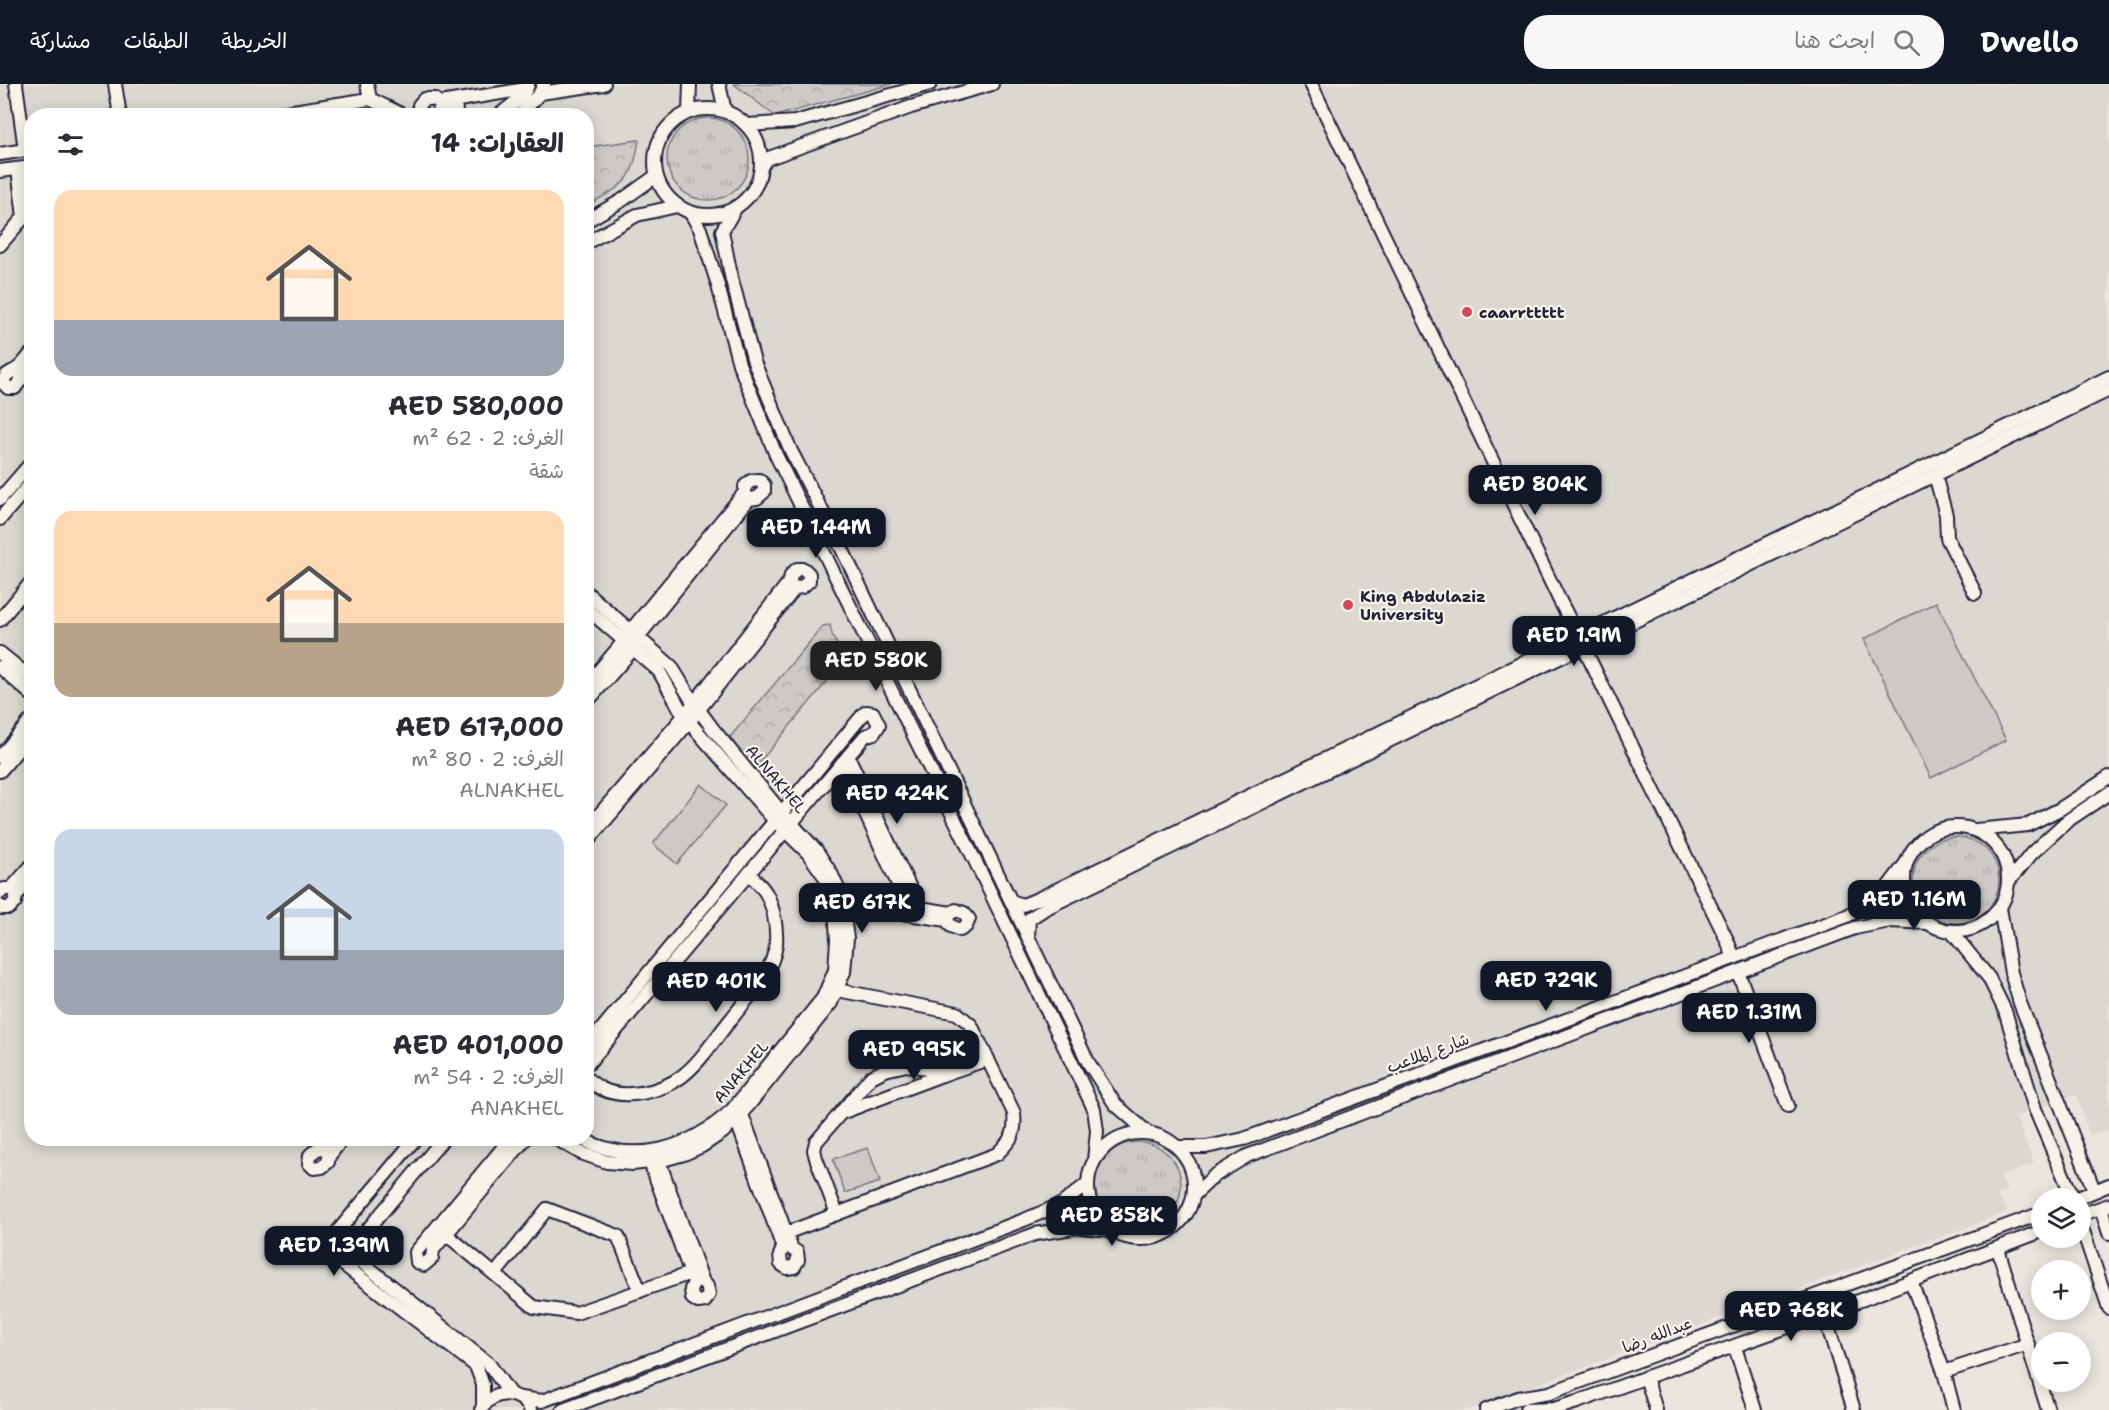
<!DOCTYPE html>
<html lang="ar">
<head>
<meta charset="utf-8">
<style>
	:root { --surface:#fff; --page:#f7f7f7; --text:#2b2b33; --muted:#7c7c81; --accent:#111827 }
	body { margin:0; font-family:"Shantell Sans","Playpen Sans Arabic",sans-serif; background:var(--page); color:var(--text); direction:rtl; height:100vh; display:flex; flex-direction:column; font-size:22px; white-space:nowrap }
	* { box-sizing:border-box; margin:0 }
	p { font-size:20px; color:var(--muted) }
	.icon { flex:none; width:33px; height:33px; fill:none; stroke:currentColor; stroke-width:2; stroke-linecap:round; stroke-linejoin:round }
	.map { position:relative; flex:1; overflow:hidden; direction:ltr }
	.sheet { position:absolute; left:24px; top:24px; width:570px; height:1038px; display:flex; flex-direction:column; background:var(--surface); border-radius:24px; box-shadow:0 3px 15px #0003; direction:rtl }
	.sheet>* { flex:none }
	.controls { position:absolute; left:2031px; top:1104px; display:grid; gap:12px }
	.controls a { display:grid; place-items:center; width:60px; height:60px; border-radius:50%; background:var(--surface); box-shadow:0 3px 15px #0003; font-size:30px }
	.price { position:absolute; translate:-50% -51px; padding:0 14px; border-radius:12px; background:var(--accent); color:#fff; font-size:20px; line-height:39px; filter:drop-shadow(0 2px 3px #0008) }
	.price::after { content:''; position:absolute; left:50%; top:36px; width:18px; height:14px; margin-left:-9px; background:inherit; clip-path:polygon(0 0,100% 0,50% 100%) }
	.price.on { background:#222; color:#fff }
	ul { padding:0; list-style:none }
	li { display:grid; align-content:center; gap:12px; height:318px; padding:0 30px }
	li span { display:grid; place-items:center; height:186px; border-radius:18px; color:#555 }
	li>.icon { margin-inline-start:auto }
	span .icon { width:108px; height:108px; fill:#fffc; stroke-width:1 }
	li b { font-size:26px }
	h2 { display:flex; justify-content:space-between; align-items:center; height:72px; padding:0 30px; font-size:26px }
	header { display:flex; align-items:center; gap:36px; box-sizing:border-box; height:84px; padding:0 30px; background:var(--accent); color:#fff }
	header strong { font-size:28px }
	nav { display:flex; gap:33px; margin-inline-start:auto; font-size:21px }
	.search { width:420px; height:54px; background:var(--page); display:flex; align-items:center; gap:15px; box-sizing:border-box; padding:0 21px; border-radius:24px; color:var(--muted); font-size:22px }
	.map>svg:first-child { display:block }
	.built { fill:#dbd8d2; fill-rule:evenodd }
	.grass { fill:url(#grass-tufts); stroke:#787680; stroke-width:1.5 }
	.park { fill:url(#park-crowns); stroke:#787680; stroke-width:1.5 }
	.garden { fill:#cdc9c6; stroke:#787680; stroke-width:1.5 }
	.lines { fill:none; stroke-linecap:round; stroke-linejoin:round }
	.minor-casing { stroke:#22223b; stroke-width:16 }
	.minor { stroke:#f7f3e8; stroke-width:12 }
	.poi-dot { fill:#d1495b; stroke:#f7f3e8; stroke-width:2 }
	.labels { text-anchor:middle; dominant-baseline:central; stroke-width:4.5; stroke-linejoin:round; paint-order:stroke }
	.poi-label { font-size:16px; font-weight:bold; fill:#22223b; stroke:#f7f3e8; text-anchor:start }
	.street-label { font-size:16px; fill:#22223b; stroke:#f7f3e8 }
</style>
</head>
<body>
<header>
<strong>Dwello</strong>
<div class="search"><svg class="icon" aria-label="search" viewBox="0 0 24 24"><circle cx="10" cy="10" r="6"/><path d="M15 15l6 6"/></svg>ابحث هنا</div>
<nav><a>الخريطة</a><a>الطبقات</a><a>مشاركة</a></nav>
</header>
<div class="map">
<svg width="2109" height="1326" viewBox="0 0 2109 1326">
	<defs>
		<pattern id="grass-tufts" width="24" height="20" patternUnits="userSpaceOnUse" patternTransform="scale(1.5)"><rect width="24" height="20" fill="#cdc9c6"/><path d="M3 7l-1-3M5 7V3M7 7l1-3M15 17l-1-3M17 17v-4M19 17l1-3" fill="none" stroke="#b0acab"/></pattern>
		<pattern id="park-crowns" width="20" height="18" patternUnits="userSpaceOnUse" patternTransform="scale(1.5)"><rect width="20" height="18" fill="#cdc9c6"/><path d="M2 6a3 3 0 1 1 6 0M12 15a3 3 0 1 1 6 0" fill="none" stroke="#b0acab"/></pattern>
	</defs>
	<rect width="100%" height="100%" fill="#eae6de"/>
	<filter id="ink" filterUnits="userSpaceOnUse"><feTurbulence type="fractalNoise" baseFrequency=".0167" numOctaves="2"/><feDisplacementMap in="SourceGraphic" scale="12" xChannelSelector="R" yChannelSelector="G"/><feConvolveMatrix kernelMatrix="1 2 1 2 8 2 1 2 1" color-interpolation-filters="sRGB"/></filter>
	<g filter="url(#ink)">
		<path class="built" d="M0,0h2109v1047l-19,4 -14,-40 -41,14 -19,8 18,46 -33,14 7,13 -11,5 11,17 -540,198h-1468zM32,32h554v1022h-554z"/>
		<g class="grass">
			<circle cx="708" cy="75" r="41"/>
			<circle cx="1956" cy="796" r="43"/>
			<circle cx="1138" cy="1101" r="43"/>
		</g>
		<g class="park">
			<polygon points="734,0 892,0 775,32"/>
			<path d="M639,56c-7,46 -15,43 -52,66v-59z"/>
			<path d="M830,541c1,5 2,12 5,16 5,8 9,8 10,19l-92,110 -23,-33 93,-111z"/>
		</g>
		<g class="garden">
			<polygon points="1936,518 2006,656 1931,694 1864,555"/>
			<polygon points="701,700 726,721 677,780 653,760"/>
			<polygon points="868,1064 880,1098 845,1109 833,1075"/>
		</g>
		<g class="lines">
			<g class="minor-casing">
				<g id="minor">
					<polyline points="16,0 25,66"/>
					<polyline points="115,0 120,32"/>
					<polyline points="367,0 370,15"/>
					<polyline points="719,0 725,27"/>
					<polyline points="1311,0 1559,515 1583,562 1727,856 1734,874"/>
					<polyline points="540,9 604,0"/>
					<circle cx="708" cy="78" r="53"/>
					<polyline points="689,28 690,0"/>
					<polyline points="261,32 370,15 405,32"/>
					<polyline points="424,32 420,28 419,21 424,15 434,15 440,19 526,5"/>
					<polyline points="435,32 438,28 456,25"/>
					<polyline points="498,32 522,13 528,1"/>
					<polyline points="519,32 540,9 544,0"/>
					<polyline points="747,41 795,38 930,0"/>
					<polyline points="0,70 32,65"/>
					<polyline points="761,83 766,75 911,23 992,0"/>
					<polyline points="27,84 32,110"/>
					<polyline points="0,87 32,83"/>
					<polyline points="736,123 722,147 732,196 754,278 791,367 843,467 1088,978 1115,1020 1148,1049"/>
					<polyline points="690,128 700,145 717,198 739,280 776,371 982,791 1094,1025 1097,1047 1094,1076"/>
					<polyline points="586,137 621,117 656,92"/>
					<polyline points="586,159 637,131 677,122"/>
					<polyline points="0,161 24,133 18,85"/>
					<path d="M32,269c-5,5 -10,13 -15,16 -8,5 -13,4 -13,15l4,4h7l17,-25"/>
					<polyline points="1935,391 1946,431 1947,454 1975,509"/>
					<polyline points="0,415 32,378"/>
					<polyline points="0,435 32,398"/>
					<polyline points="0,536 32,497"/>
					<polyline points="0,569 32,595"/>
					<polyline points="0,583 32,611"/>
					<polyline points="586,602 625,556 631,546 745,408 745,402 751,397 759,396 764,401 764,408 757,414 749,415 638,553 634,564 586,619"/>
					<polyline points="848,672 919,823"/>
					<polyline points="0,673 32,635"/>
					<polyline points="842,679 908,822"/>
					<polyline points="0,687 32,649"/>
					<circle cx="1956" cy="795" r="52"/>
					<polyline points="586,746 684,632 790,497 791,491 797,485 804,485 809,490 809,497 802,503 795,504 689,638 586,759"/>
					<polyline points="1976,746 2028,741 2060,725 2109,693"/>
					<polyline points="2009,797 2032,769 2067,737 2109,709"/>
					<polyline points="0,809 4,805 11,805 32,781"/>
					<polyline points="841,811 951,829 956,826 964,829 969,835 966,842 960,846 951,842 947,836 843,820"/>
					<polyline points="1011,817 1023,821 1040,814 2109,293"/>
					<polyline points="0,822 2,824 9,824 15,818 16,812 32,793"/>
					<polyline points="2000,824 2011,889 2020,919 2094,1106"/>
					<polyline points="1951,847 1989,894 2005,927 2035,1025 2073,1114"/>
					<polyline points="1028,853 1029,835 1046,824 2109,306"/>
					<polyline points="1738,888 1788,1022"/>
					<polyline points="586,964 861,633 866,628 873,629 879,641 874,649 865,652 586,982"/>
					<path d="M586,994c5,4 10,8 16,11 23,11 59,3 79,-12 20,-15 35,-40 51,-59 17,-22 41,-45 44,-74 1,-16 -2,-35 -9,-49 -4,-8 -12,-15 -18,-22"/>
					<polyline points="841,1029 942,991"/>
					<polyline points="736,1035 783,1164 780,1171 781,1180 787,1184 794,1183 798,1176 797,1168 792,1165 741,1028"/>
					<circle cx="1141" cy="1102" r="53"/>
					<polyline points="332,1054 324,1064 317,1065 310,1071 309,1079 314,1084 322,1083 328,1078 329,1072 343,1054"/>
					<polyline points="416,1054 323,1165 476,1282 483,1301 483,1322"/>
					<polyline points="444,1054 349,1168 489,1280 510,1310"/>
					<polyline points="511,1054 416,1168 417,1178 424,1181 432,1174 433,1166 526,1054"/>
					<polyline points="555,1054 581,1069 607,1078 632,1080 659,1077 684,1070 702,1062 723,1048 748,1022 831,919 844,888 847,854 841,811 831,789 816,766 782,729 713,645 693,618 671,582 586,508"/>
					<path d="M580,1054c54,29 110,11 152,-28l91,-112 12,-28 2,-30 -2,-33 -10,-30 -17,-24 -33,-32 -91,-105 -25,-45 -73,-63"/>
					<polyline points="1179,1063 1206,1063 1244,1055 1847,832 1881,812 1906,779"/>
					<polyline points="650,1078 694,1198 691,1205 692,1214 698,1218 705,1217 709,1210 707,1202 703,1198 659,1077"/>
					<polyline points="1194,1111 1214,1092 1247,1072 1855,844 1890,837 1928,839"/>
					<polyline points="2078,1114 2109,1101"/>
					<polyline points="2101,1124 2109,1149"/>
					<polyline points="837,1130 816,1074 814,1066 816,1058 871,993 885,986 906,981 921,983 942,991 988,975"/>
					<polyline points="2080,1131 2109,1121"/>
					<polyline points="2080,1138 2109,1224"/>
					<path d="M786,1149l211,-79c15,-15 19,-20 17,-41l-43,-88 -14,-12 -120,-23"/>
					<polyline points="446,1150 534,1223 576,1229 691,1189"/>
					<polyline points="1998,1165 2048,1326"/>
					<polyline points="495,1190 547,1125 618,1152 640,1207"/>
					<polyline points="1911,1197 1944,1288 1954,1326"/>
					<polyline points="1824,1230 1854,1326"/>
					<polyline points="1735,1263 1755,1326"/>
					<polyline points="1944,1288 2028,1260"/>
					<polyline points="1646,1293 1656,1326"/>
					<polyline points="521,1314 542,1317 1024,1136 1062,1120 1087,1100"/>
					<path d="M482,1324c13,-19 38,-18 49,2"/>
					<polyline points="563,1326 1035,1150 1079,1143 1111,1146"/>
					<polyline points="1486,1326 1518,1314 1549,1309 2042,1129"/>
					<polyline points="1526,1326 1554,1325 1577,1318 1824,1230 2042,1147"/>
				</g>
			</g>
			<use href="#minor" class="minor"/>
		</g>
	</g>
	<g class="poi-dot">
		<circle cx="1467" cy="228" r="6"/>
		<circle cx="1348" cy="521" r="6"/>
	</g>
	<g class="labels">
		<g class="poi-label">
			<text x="1479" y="228">caarrttttt</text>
			<text x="1360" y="512">King Abdulaziz<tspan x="1360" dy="18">University</tspan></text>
		</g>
		<g class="street-label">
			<text transform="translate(776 695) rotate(50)">ALNAKHEL</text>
			<text transform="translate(1428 969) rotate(-20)">شارع الملاعب</text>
			<text transform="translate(741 988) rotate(-50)">ANAKHEL</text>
			<text transform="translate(1657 1251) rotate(-21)">عبدالله رضا</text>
		</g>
	</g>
</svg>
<div class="controls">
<a><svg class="icon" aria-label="layers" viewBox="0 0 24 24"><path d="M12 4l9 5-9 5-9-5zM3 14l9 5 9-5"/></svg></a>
<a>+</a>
<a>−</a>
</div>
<b class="price" style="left:1535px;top:432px">AED 804K</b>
<b class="price" style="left:816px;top:475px">AED 1.44M</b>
<b class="price" style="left:1574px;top:583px">AED 1.9M</b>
<b class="price on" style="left:876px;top:608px">AED 580K</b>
<b class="price" style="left:897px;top:741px">AED 424K</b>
<b class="price" style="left:1914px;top:847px">AED 1.16M</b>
<b class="price" style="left:862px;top:850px">AED 617K</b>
<b class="price" style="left:1546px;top:928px">AED 729K</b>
<b class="price" style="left:716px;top:929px">AED 401K</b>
<b class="price" style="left:1749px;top:960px">AED 1.31M</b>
<b class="price" style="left:914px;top:997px">AED 995K</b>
<b class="price" style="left:1112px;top:1163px">AED 858K</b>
<b class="price" style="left:334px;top:1193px">AED 1.39M</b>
<b class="price" style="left:1791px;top:1258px">AED 768K</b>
<section class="sheet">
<h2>العقارات: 14<svg class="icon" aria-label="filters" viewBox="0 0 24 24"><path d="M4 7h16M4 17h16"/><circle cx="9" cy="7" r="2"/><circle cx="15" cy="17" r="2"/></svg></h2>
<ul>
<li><span style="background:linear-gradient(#ffd9b3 70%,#9aa5b1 0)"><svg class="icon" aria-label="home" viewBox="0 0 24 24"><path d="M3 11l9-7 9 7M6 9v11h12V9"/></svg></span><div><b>AED 580,000</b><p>الغرف: 2 · 62 m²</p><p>شقة</p></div></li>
<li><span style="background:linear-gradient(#ffd9b3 60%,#b9a48a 0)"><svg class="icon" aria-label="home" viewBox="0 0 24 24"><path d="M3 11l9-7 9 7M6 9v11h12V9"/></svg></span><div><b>AED 617,000</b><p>الغرف: 2 · 80 m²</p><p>ALNAKHEL</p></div></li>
<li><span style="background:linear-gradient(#c9d6e8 65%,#9aa5b1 0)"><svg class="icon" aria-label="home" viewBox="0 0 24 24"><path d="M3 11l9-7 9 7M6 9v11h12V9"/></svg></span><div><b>AED 401,000</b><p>الغرف: 2 · 54 m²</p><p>ANAKHEL</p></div></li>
</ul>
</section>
</div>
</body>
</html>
